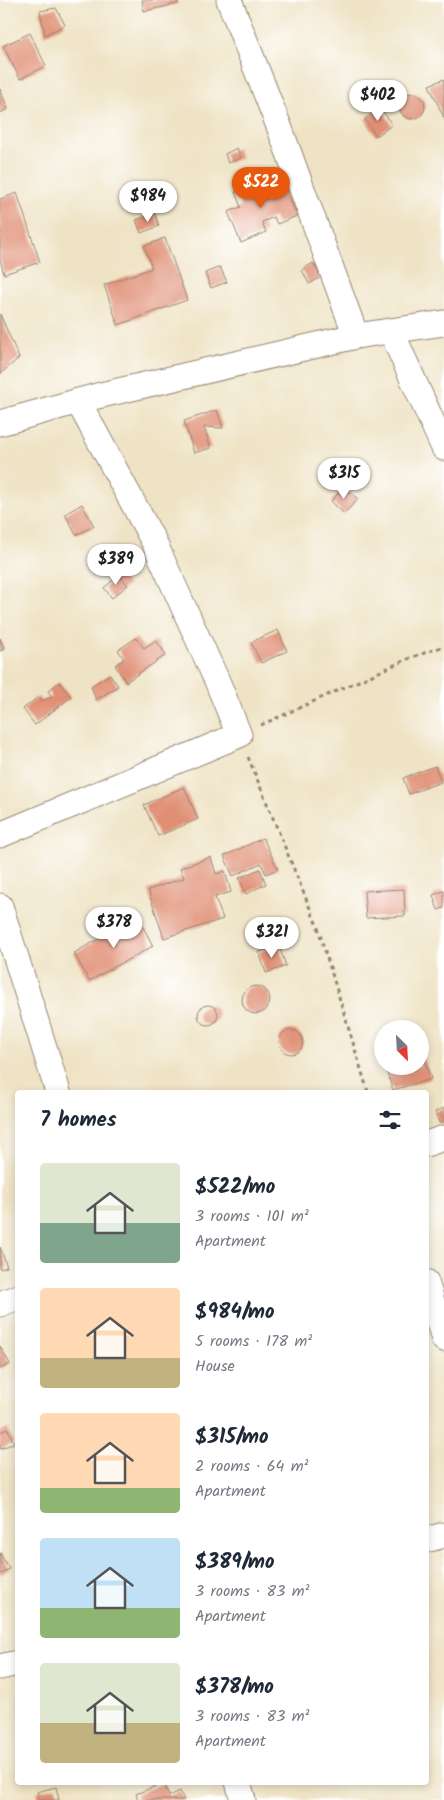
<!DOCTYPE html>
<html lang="en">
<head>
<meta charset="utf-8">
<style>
	:root { --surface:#fff; --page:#f6f6f7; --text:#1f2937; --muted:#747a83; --accent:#ea580c }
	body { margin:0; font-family:Kalam,sans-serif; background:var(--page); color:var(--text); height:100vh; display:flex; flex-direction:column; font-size:19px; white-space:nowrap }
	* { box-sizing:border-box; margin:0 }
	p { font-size:16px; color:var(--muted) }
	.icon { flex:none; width:28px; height:28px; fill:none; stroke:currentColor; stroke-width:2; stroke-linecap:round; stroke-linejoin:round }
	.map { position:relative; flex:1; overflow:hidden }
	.drawer { position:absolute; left:15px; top:1090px; width:414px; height:695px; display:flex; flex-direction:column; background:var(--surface); border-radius:5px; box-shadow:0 2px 8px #0003 }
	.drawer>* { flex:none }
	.needle { width:32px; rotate:156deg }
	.tools { position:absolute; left:374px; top:1020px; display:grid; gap:10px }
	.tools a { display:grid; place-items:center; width:55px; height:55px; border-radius:50%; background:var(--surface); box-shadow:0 2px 8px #0003; font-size:25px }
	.price { position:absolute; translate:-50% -42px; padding:0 11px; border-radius:18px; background:#fff; color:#222; font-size:16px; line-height:32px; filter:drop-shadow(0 1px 2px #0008) }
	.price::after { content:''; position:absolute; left:50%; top:30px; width:15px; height:11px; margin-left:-8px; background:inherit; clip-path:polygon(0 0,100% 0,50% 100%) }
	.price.active { background:var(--accent); color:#fff }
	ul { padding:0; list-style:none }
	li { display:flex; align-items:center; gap:15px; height:125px; padding:0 25px }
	li span { display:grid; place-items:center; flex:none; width:140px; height:100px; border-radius:5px; color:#555 }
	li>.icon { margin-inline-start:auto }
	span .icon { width:60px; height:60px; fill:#fffc; stroke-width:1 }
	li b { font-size:21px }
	h2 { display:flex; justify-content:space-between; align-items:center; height:60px; padding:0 25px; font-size:21px }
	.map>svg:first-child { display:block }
	.building { fill:#e08f75 }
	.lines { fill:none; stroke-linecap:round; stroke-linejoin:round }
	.minor-casing { stroke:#958672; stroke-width:27 }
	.path { stroke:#958672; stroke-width:3; stroke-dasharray:4 4; stroke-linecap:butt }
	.minor { stroke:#fff; stroke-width:25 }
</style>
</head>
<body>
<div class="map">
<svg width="444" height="1800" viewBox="0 0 444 1800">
	<rect width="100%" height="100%" fill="#fff"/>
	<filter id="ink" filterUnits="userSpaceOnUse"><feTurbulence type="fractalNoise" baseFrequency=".02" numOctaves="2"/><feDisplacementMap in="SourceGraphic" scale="10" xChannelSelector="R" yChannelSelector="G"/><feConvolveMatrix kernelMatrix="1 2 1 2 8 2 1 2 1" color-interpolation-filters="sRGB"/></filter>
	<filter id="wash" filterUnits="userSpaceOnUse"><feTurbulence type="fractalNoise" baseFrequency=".0096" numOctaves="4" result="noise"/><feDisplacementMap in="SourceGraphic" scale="20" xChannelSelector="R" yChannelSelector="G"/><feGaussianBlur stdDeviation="1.12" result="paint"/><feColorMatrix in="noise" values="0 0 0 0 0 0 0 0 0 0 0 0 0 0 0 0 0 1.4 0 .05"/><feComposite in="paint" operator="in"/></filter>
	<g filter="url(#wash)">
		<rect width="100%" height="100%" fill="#efe3c5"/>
		<g id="blocks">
			<g class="building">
				<polygon points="142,0 177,0 178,4 144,11"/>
				<polygon points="56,8 65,25 45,35 40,11"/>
				<polygon points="30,33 46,66 20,79 3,46"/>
				<polygon points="444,79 444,118 429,85"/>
				<polygon points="0,89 8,109 0,113"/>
				<polygon points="396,93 397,105 388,110 382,99"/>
				<circle cx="412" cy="106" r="13"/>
				<polygon points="381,108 392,125 376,136 365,119"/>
				<polygon points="237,148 241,158 228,163 225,154"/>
				<polygon points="280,176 297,216 277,224 274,217 262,222 266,232 241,243 228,212 241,207 235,192 252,185 260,201 269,197 263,183"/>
				<polygon points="17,193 40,262 4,274 0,260 0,199"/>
				<polygon points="155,213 159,226 141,233 136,220"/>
				<polygon points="165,238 187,300 118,325 104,285 152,268 144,246"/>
				<polygon points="313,263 321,277 309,284 302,270"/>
				<polygon points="220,267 227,282 211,288 205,273"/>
				<polygon points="0,314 19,358 0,374"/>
				<polygon points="217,410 223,428 204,427 211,448 194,453 184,421"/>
				<polygon points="344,487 358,499 344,514 331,501"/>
				<polygon points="82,504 94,526 76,535 65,514"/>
				<polygon points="119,575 128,585 112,598 104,588"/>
				<polygon points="278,630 287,651 261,663 251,642"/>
				<polygon points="0,638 4,649 0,651"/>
				<polygon points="136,638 144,648 156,640 166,655 126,682 115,665 124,659 118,650"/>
				<polygon points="110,674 118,686 96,700 91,686"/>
				<polygon points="59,682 71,697 35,725 23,709 38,697 41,701 52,697 48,691"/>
				<polygon points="435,766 441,782 409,794 403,778"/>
				<polygon points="184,787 198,819 158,836 144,805"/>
				<polygon points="263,838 278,869 266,874 261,863 233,876 224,856"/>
				<polygon points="211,857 216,874 225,871 231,892 215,897 223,919 164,938 148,890 184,878 180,868"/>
				<polygon points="260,869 266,884 246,894 239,878"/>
				<polygon points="404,889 405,916 366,918 364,891"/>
				<polygon points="444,891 444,908 438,910 433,895"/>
				<polygon points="138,917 153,946 89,981 74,953"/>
				<polygon points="279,946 286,966 266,973 259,952"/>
				<circle cx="256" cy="1000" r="14"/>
				<circle cx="208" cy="1015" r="10"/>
				<circle cx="291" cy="1042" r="12"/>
				<polygon points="423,1054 431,1079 393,1090 386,1070 398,1066 420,1066 420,1055"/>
				<polygon points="444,1108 444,1122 439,1123 435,1112"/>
				<polygon points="0,1247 7,1267 0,1269"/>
				<polygon points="0,1346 10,1364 0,1369"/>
				<polygon points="8,1429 14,1443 0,1449 0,1432"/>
				<polygon points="0,1553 9,1569 0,1575"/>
				<polygon points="164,1783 169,1796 180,1791 184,1800 138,1800 136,1794"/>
				<polygon points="56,1787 59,1800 39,1800 37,1792"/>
			</g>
		</g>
	</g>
	<g filter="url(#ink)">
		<use href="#blocks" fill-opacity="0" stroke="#958672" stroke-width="1"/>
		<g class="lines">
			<g class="minor-casing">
				<g id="minor">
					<polyline points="229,0 280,129 356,336"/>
					<polyline points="391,331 444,448"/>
					<polyline points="0,423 97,396 356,336 444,323"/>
					<polyline points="0,835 239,735 218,683 154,542 78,401"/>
					<polyline points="0,906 58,1092"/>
					<polyline points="426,1144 444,1138"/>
					<polyline points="426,1282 444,1339"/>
					<polyline points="0,1304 18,1297"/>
					<polyline points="426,1540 444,1535"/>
					<polyline points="0,1667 18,1663"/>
					<polyline points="238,1782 243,1800"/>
				</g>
			</g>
			<g class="path">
				<polyline points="261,725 410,658 444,646"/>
				<polyline points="248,757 318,928 368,1092"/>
			</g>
			<use href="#minor" class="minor"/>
		</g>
	</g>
</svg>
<div class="tools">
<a><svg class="needle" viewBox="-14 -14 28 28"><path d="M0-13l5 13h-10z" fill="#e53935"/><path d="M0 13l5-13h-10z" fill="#747a83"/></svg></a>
</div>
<b class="price" style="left:378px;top:122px">$402</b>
<b class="price active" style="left:261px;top:209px">$522</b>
<b class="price" style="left:148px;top:223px">$984</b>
<b class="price" style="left:344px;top:500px">$315</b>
<b class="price" style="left:116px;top:586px">$389</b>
<b class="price" style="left:114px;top:949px">$378</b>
<b class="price" style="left:272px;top:959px">$321</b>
<section class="drawer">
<h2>7 homes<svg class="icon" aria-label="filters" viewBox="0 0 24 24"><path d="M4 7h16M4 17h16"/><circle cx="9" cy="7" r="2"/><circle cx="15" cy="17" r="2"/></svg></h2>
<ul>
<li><span style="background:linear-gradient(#dfe7d0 60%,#7fa58c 0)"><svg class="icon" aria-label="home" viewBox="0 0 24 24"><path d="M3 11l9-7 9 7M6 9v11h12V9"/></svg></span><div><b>$522/mo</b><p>3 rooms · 101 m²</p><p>Apartment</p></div></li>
<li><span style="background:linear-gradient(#ffd9b3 70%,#c2b280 0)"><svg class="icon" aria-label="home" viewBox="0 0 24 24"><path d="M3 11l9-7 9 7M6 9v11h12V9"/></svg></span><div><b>$984/mo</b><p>5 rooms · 178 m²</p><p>House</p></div></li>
<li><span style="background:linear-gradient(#ffd9b3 75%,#8fb573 0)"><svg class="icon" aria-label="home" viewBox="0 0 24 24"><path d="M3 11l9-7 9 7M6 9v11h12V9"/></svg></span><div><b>$315/mo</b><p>2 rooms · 64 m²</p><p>Apartment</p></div></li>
<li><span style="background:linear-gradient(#bfe0f5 70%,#8fb573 0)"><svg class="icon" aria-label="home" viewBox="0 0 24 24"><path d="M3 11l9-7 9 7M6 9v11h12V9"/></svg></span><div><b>$389/mo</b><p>3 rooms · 83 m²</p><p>Apartment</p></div></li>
<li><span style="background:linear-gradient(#dfe7d0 60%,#c2b280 0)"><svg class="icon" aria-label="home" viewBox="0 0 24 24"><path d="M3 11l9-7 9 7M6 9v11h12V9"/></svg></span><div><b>$378/mo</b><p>3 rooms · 83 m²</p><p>Apartment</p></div></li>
</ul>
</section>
</div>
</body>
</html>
